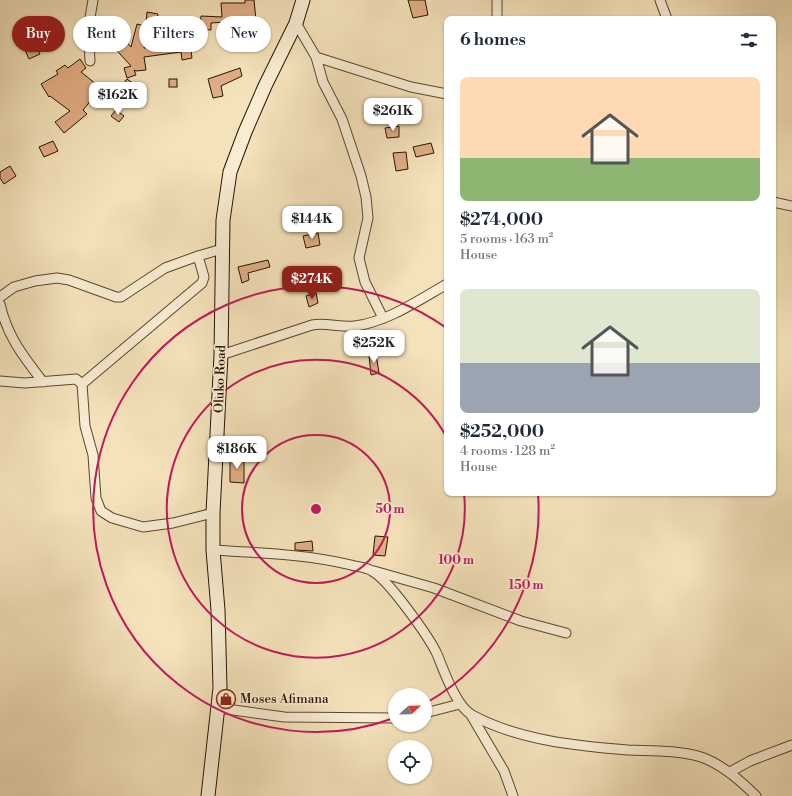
<!DOCTYPE html>
<html lang="en">
<head>
<meta charset="utf-8">
<style>
	:root { --surface:#fff; --page:#f6f6f7; --text:#1f2937; --muted:#747a83; --accent:#8f2418 }
	body { margin:0; font-family:"Libre Bodoni",serif; background:var(--page); color:var(--text); height:100vh; display:flex; flex-direction:column; font-size:15px; white-space:nowrap }
	* { box-sizing:border-box; margin:0 }
	p { font-size:13px; color:var(--muted) }
	.icon { flex:none; width:22px; height:22px; fill:none; stroke:currentColor; stroke-width:2; stroke-linecap:round; stroke-linejoin:round }
	.map { position:relative; flex:1; overflow:hidden }
	.drawer { position:absolute; left:444px; top:16px; width:332px; height:480px; display:flex; flex-direction:column; background:var(--surface); border-radius:8px; box-shadow:0 1px 3px #0004 }
	.drawer>* { flex:none }
	.hud { position:absolute; left:12px; top:16px; width:372px; height:36px; display:flex; gap:8px }
	.needle { width:26px; rotate:68deg }
	.tools { position:absolute; left:388px; top:688px; display:grid; gap:8px }
	.tools a { display:grid; place-items:center; width:44px; height:44px; border-radius:50%; background:var(--surface); box-shadow:0 1px 3px #0004; font-size:20px }
	.price { position:absolute; translate:-50% -34px; padding:0 9px; border-radius:8px; background:#fff; color:#222; font-size:13px; line-height:26px; filter:drop-shadow(0 1px 2px #0008) }
	.price::after { content:''; position:absolute; left:50%; top:24px; width:12px; height:9px; margin-left:-6px; background:inherit; clip-path:polygon(0 0,100% 0,50% 100%) }
	.price.active { background:var(--accent); color:#fff }
	ul { padding:0; list-style:none }
	li { display:grid; align-content:center; gap:8px; height:212px; padding:0 16px }
	li span { display:grid; place-items:center; height:124px; border-radius:8px; color:#555 }
	li>.icon { margin-inline-start:auto }
	span .icon { width:72px; height:72px; fill:#fffc; stroke-width:1 }
	li b { font-size:17px }
	h2 { display:flex; justify-content:space-between; align-items:center; height:48px; padding:0 16px; font-size:17px }
	.pill { padding:0 14px; border-radius:18px; background:var(--surface); box-shadow:0 1px 3px #0004; font-size:14px; line-height:36px }
	.pill.active { background:var(--accent); color:#fff }
	.map>svg:first-child { display:block }
	.building { fill:#e1ae85; stroke:#261300 }
	.lines { fill:none; stroke-linecap:round; stroke-linejoin:round }
	.minor-casing { stroke:#5a472e; stroke-width:11 }
	.secondary-casing { stroke:#261300; stroke-width:15 }
	.minor { stroke:#f8ecd2; stroke-width:9 }
	.secondary { stroke:#f8ecd2; stroke-width:13 }
	.ring { fill:none; stroke:#c2185b; stroke-width:2 }
	.labels { text-anchor:middle; dominant-baseline:central; stroke-width:3.5; stroke-linejoin:round; paint-order:stroke }
	.street-label { font-size:13px; fill:#261300; stroke:#f8ecd2 }
	.poi-label { font-size:13px; fill:#261300; stroke:#f8ecd2; text-anchor:start }
	.centre { fill:#c2185b; stroke:#f8ecd2; stroke-width:2 }
	.ring-label { font-size:12px; text-anchor:middle; font-weight:bold; fill:#c2185b; stroke:#f8ecd2; stroke-width:3.5; stroke-linejoin:round; paint-order:stroke }
</style>
</head>
<body>
<div class="map">
<svg width="792" height="796" viewBox="0 0 792 796">
	<rect width="100%" height="100%" fill="#f4e2ba"/>
	<filter id="stains"><feTurbulence type="fractalNoise" baseFrequency=".005" numOctaves="4"/><feColorMatrix values="0 0 0 0 .2 0 0 0 0 .09 0 0 0 0 .02 0 0 0 .5 -.17"/></filter>
	<radialGradient id="worn" r=".72"><stop offset=".6" stop-color="#630" stop-opacity="0"/><stop offset="1" stop-color="#630" stop-opacity=".3"/></radialGradient>
	<g class="building">
		<polygon points="245,0 254,0 256,20 237,22 240,31 231,34 226,22 211,23 211,30 200,29 201,16 222,17 221,3 245,3"/>
		<polygon points="408,0 425,0 428,15 413,18"/>
		<polygon points="147,12 158,14 156,24 146,22"/>
		<polygon points="137,24 149,27 144,48 190,43 192,58 182,60 181,52 144,57 146,70 136,71 134,70 136,75 127,78 124,68 131,66 110,43 120,35 131,47"/>
		<polygon points="36,45 40,54 29,59 25,50"/>
		<polygon points="80,59 86,68 81,72 101,88 83,110 87,114 64,133 55,122 70,111 50,96 49,97 41,84 58,74 56,71 65,65 68,68"/>
		<polygon points="240,68 242,76 221,86 223,96 213,98 208,79"/>
		<polygon points="127,79 138,87 133,95 130,93 119,106 111,99"/>
		<rect x="169" y="79" width="8" height="8"/>
		<polygon points="116,110 124,116 119,122 111,116"/>
		<polygon points="399,126 399,137 387,138 385,128"/>
		<polygon points="53,141 58,151 44,157 39,147"/>
		<polygon points="431,143 434,153 416,157 413,147"/>
		<polygon points="406,152 408,169 396,171 393,153"/>
		<polygon points="10,166 16,176 4,184 0,178 0,172"/>
		<polygon points="318,233 320,245 306,248 303,236"/>
		<polygon points="268,260 270,267 248,273 249,280 242,283 238,267"/>
		<polygon points="316,293 318,303 309,307 306,296"/>
		<polygon points="376,354 379,373 371,375 369,355"/>
		<polygon points="230,458 244,459 244,483 230,482"/>
		<polygon points="375,536 388,537 385,556 373,555"/>
		<polygon points="312,541 313,551 295,550 295,543"/>
	</g>
	<g class="lines">
		<g class="minor-casing">
			<g id="minor">
				<polyline points="497,0 497,19"/>
				<polyline points="660,0 667,19"/>
				<polyline points="296,23 316,57 411,87 447,94"/>
				<polyline points="316,57 323,82 342,119 361,176 366,197 368,218 359,258 365,282 383,318"/>
				<polyline points="90,61 88,29 93,0"/>
				<polyline points="773,202 792,206"/>
				<polyline points="0,297 14,287 35,281 57,278 69,280 116,297 121,297 165,268 198,256"/>
				<path d="M0,304c7,32 23,52 43,78"/>
				<path d="M221,355l91,-30c14,-3 28,3 43,1 32,-4 64,-26 92,-42"/>
				<polyline points="0,381 25,383 76,379 82,384 85,426 93,455 96,498 101,511 112,518 143,527 173,523 213,513"/>
				<polyline points="82,384 202,283 204,277 198,256 222,249"/>
				<path d="M213,550c46,3 93,4 138,15 6,2 15,2 21,6 16,8 57,66 65,83 7,17 19,52 35,61 46,25 104,31 156,35 24,1 49,0 73,7 21,7 40,24 55,39"/>
				<polyline points="374,571 434,588 521,621 566,633"/>
				<polyline points="219,708 284,717 395,718"/>
				<polyline points="425,713 460,704"/>
				<polyline points="471,715 504,771 513,796"/>
				<polyline points="730,772 750,761 792,745"/>
			</g>
		</g>
		<g class="secondary-casing">
			<polyline id="secondary" points="208,796 220,688 218,610 213,550 213,513 221,355 223,220 230,172 245,132 265,86 296,23 303,0"/>
		</g>
		<use href="#minor" class="minor"/>
		<use href="#secondary" class="secondary"/>
	</g>
	<g class="ring">
		<circle cx="316" cy="509" r="74"/>
		<path d="M464 493A149 149 0 1 1 447 438"/>
		<path d="M394 718A223 223 0 1 1 445 327M538 493A223 223 0 0 1 426 703"/>
	</g>
	<defs>
		<g id="shop-ring" transform="scale(1)"><circle r="9.5" fill="#f8ecd2" stroke="#8f2418" stroke-width="1.5"/><path d="M-5-2.5h2.3a2.7 3.5 0 0 1 5.4 0H5L5.5 6h-11ZM-1.5-2.5h3a1.5 2.3 0 0 0-3 0Z" fill="#8f2418"/></g>
	</defs>
	<g fill-rule="evenodd">
		<use href="#shop-ring" x="226" y="699"/>
	</g>
	<g class="labels">
		<g class="street-label">
			<text transform="translate(220 379) rotate(-88)">Oluko Road</text>
		</g>
		<g class="poi-label">
			<text x="240" y="699">Moses Afimana</text>
		</g>
	</g>
	<circle cx="316" cy="509" r="6" class="centre"/>
	<g class="ring-label">
		<text x="390" y="513">50 m</text>
		<text x="456" y="564">100 m</text>
		<text x="526" y="589">150 m</text>
	</g>
	<rect width="100%" height="100%" filter="url(#stains)"/>
	<rect width="100%" height="100%" fill="url(#worn)"/>
</svg>
<div class="tools">
<a><svg class="needle" viewBox="-14 -14 28 28"><path d="M0-13l5 13h-10z" fill="#e53935"/><path d="M0 13l5-13h-10z" fill="#747a83"/></svg></a>
<a><svg class="icon" aria-label="locate" viewBox="0 0 24 24"><circle cx="12" cy="12" r="6"/><path d="M12 2v4M12 18v4M2 12h4M18 12h4"/></svg></a>
</div>
<b class="price" style="left:118px;top:116px">$162K</b>
<b class="price" style="left:393px;top:132px">$261K</b>
<b class="price" style="left:312px;top:240px">$144K</b>
<b class="price active" style="left:312px;top:300px">$274K</b>
<b class="price" style="left:374px;top:364px">$252K</b>
<b class="price" style="left:237px;top:470px">$186K</b>
<div class="hud">
<a class="pill active">Buy</a>
<a class="pill">Rent</a>
<a class="pill">Filters</a>
<a class="pill">New</a>
</div>
<section class="drawer">
<h2>6 homes<svg class="icon" aria-label="filters" viewBox="0 0 24 24"><path d="M4 7h16M4 17h16"/><circle cx="9" cy="7" r="2"/><circle cx="15" cy="17" r="2"/></svg></h2>
<ul>
<li><span style="background:linear-gradient(#ffd9b3 65%,#8fb573 0)"><svg class="icon" aria-label="home" viewBox="0 0 24 24"><path d="M3 11l9-7 9 7M6 9v11h12V9"/></svg></span><div><b>$274,000</b><p>5 rooms · 163 m²</p><p>House</p></div></li>
<li><span style="background:linear-gradient(#dfe7d0 60%,#9aa5b1 0)"><svg class="icon" aria-label="home" viewBox="0 0 24 24"><path d="M3 11l9-7 9 7M6 9v11h12V9"/></svg></span><div><b>$252,000</b><p>4 rooms · 128 m²</p><p>House</p></div></li>
</ul>
</section>
</div>
</body>
</html>
